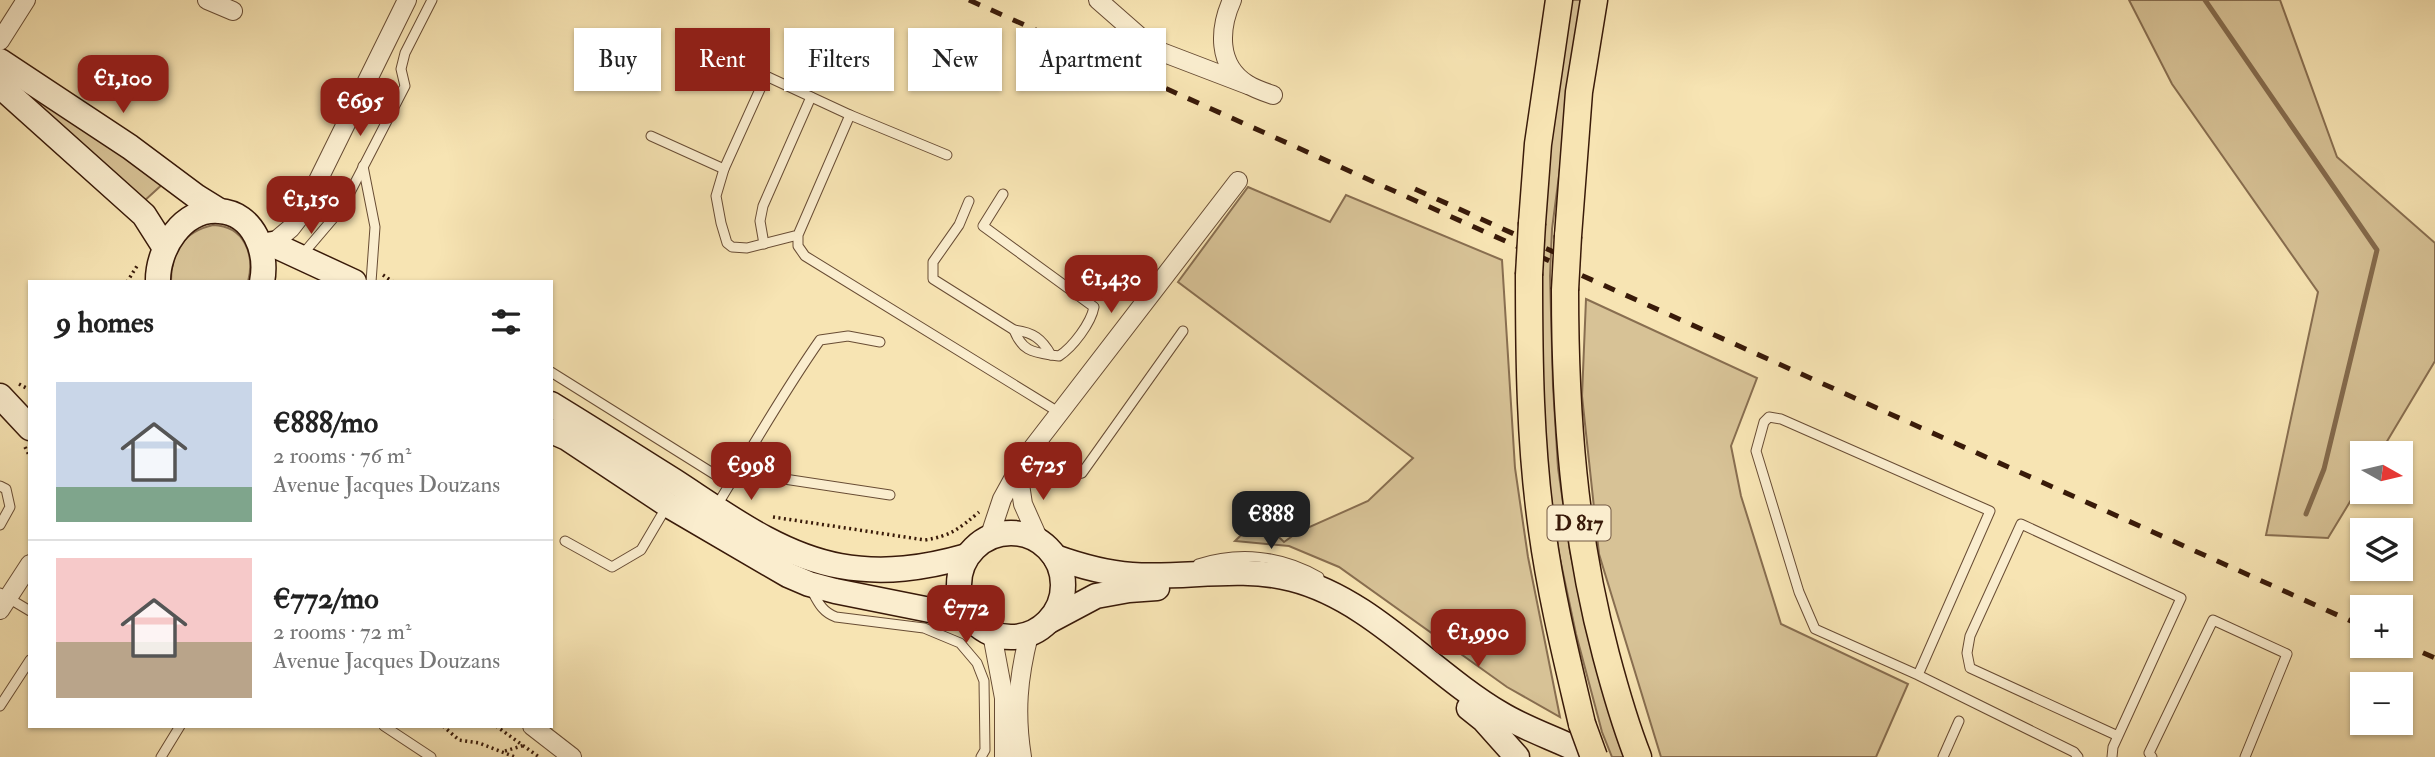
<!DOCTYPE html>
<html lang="en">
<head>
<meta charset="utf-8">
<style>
	:root { --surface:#fff; --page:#f6f6f6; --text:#222; --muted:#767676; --line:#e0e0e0; --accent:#8f2418 }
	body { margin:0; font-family:"IM FELL Double Pica",serif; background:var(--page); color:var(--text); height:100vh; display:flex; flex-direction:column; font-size:26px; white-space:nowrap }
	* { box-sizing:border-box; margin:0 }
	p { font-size:23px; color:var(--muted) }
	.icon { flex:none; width:38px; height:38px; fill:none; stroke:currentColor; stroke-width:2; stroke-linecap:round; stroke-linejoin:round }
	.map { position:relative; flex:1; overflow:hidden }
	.details { position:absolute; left:28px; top:280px; width:525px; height:448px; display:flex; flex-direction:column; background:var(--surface); border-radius:0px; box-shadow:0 2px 5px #0004 }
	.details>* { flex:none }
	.top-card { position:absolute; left:574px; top:28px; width:665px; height:63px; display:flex; gap:14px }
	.needle { width:46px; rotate:98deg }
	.buttons { position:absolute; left:2350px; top:441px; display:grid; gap:14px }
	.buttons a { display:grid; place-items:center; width:63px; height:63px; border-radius:0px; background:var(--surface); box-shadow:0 2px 5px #0004; font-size:35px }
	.price { position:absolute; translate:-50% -60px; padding:0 16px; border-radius:14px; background:var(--accent); color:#fff; font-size:23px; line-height:46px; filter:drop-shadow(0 2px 4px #0008) }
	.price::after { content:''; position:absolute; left:50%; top:42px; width:21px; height:16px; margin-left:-10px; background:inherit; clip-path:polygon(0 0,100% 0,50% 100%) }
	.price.selected { background:#222; color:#fff }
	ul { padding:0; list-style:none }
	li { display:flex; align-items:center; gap:21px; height:175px; padding:0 28px }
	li+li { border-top:2px solid var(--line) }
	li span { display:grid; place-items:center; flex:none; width:196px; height:140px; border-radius:0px; color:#555 }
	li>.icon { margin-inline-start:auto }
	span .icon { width:84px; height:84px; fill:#fffc; stroke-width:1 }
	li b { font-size:30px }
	h2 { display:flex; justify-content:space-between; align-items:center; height:84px; padding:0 28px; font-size:30px }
	.pill { padding:0 24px; border-radius:0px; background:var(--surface); box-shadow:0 2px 5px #0004; font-size:24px; line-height:63px }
	.pill.selected { background:var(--accent); color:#fff }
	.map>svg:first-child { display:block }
	.green { fill:#d7c296; stroke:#886e50; stroke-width:2 }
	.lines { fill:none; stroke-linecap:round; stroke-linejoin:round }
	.stream { stroke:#846a4c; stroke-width:5 }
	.lane-casing { stroke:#684c34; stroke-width:11 }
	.street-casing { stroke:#684c34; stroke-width:20 }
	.secondary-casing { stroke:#391a09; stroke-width:27 }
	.primary-casing { stroke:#391a09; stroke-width:29 }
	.path { stroke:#391a09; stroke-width:3.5; stroke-dasharray:2 3.5; stroke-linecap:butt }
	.lane { stroke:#faedce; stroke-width:9 }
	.street { stroke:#faedce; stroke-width:18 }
	.secondary { stroke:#faedce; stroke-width:24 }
	.primary { stroke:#f7e4b3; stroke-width:26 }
	.rail { stroke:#391a09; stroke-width:5; stroke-dasharray:12 12; stroke-linecap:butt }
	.primary-bridge-casing { stroke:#391a09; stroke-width:29; stroke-linecap:butt }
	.primary-bridge { stroke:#f7e4b3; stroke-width:26 }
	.labels { text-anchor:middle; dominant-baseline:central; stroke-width:5; stroke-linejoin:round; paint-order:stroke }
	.shield { fill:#faedce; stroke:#735944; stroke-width:2 }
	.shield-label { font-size:21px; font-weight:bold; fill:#391a09 }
</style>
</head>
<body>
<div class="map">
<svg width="2435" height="757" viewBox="0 0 2435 757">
	<rect width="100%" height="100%" fill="#f7e4b3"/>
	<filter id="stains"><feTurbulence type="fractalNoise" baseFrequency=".00286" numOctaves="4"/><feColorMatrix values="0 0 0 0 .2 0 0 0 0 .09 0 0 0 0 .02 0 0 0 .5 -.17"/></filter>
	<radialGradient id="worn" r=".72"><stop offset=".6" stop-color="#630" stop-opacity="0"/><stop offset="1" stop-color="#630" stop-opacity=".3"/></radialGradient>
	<g class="green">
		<polygon points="1570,0 1582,0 1552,229 1550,276 1553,386 1558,468 1570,551 1587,630 1625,757 1612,757 1602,732 1576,634 1559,554 1547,468 1538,273 1552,130"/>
		<polygon points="2129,0 2280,0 2337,157 2435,243 2435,361 2380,453 2362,453 2362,482 2328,538 2266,535 2318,292 2172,84"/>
		<polygon points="0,67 166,181 142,203 0,80"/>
		<polygon points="1248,187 1330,222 1346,195 1502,260 1515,468 1528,557 1560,717 1507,687 1339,567 1289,546 1235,541 1259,518 1284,542 1298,532 1368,501 1413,458 1178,282"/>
		<path d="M213,225c32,1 42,30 35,57h-77c0,-31 12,-50 42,-57z"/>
		<polygon points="1586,299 1757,378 1731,446 1741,496 1781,624 1908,684 1876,757 1661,757 1599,554 1582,396"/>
	</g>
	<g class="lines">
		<polyline class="stream" points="2205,0 2377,250 2324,469 2306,514"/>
		<g class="lane-casing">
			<g id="lane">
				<polyline points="716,53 766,76"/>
				<polyline points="850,115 947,155"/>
				<polyline points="651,136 724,169"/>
				<polyline points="363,166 375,227 371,282"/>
				<path d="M969,201l-10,24 -26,37v17l81,51c19,2 28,9 37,25l8,1c14,-9 32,-33 35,-49l-111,-81 20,-32"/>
				<polyline points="798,235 747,248 732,247 727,243 721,223 716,196 724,169 766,76 850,115 798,235 798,246 805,256 1060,413"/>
				<polyline points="764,244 760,221 763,206 811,97"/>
				<polyline points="302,255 342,208 405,86 401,69 405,53 432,0"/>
				<path d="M1014,330c8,20 17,22 37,25"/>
				<polyline points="551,372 730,484"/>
				<polyline points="1018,471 1066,476 1082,473 1183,331"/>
				<polyline points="738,472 890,495"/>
				<polyline points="0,486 6,489 10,507 0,525"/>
				<path d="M716,507c34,-56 66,-113 104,-167l28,-4 32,6"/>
				<polyline points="565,541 612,567 641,550 667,506"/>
				<path d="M1198,564c41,-13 83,-9 121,13"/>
				<path d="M811,589c7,13 11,23 25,28l88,11 36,15 17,20 7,18 1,69 -4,7"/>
				<polyline points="0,593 30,611"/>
				<polyline points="1918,675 1990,511 1781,419 1769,417 1764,422 1756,451 1799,592 1815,629 1918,675 2074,752 2078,757"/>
				<polyline points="0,706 30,660"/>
				<polyline points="384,726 431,757"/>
				<polyline points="161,757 180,726"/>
				<polyline points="1943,757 1959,721"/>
				<polyline points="2112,757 2113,747 2181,598 2021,524 1970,636 1967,653 1970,668 2118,736"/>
				<polyline points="2152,757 2149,753 2213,620 2287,654 2245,757"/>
			</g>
		</g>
		<g class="street-casing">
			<g id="street">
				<polyline points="207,0 233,11"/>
				<polyline points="1098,0 1147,43 1159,51 1248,85"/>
				<path d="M1232,0c-13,29 -15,65 15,84 8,5 17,8 26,11"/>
				<polyline points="0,41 26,0"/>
				<polyline points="272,244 291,228 301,215 407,0"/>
				<polyline points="1018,471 1023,504 1039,540"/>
				<polyline points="989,538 1002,499 1024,459 1238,181"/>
				<polyline points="0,610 30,564"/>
				<polyline points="992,634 1004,698 1004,757"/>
				<polyline points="532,726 572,757"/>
				<path d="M1022,757c-7,-44 -4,-79 7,-122"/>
			</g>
		</g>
		<g class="secondary-casing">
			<g id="secondary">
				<polyline points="0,61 130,147 197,197 218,210"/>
				<polyline points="0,86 144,215 165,248"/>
				<polyline points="261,247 272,244 354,282"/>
				<path d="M158,282c-1,-33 25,-74 61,-71 35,2 49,41 43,71"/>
				<polyline points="0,396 30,428"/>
				<path d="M551,404c41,25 82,51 123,77 51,33 105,74 166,85 44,8 85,2 127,-10"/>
				<polyline points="551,431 567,438 668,505 788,575 809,584 835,591 970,618"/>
				<circle cx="1011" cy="585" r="52"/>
				<path d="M1055,557c25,9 50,16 77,18 53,4 107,-10 160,4 79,20 139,94 209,135 28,17 62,27 91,43"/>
				<polyline points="1049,621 1096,596 1129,590 1157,588"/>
				<polyline points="1469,708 1484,720 1517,757"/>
			</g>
		</g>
		<g class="primary-casing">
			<g id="primary">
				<polyline points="1532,223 1538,144 1559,0"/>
				<polyline points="1568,236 1579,92 1594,0"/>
				<path d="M1529,275c0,85 1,170 13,255 9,66 25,130 40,194"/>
				<path d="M1565,290c0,124 9,245 41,365 9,34 19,69 32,102"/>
			</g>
		</g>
		<g class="path">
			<polyline points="383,275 393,282"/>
			<polyline points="127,282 137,266"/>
			<polyline points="19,384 30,390"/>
			<polyline points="25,447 30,457"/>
			<path d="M773,517l152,23c26,-4 35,-12 54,-28"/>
			<polyline points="443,726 459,740 479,743 515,757"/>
			<polyline points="496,726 539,757"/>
			<polyline points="505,751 525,745"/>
		</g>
		<use href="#lane" class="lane"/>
		<use href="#street" class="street"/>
		<use href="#secondary" class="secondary"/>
		<use href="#primary" class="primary"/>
		<g class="rail">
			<polyline points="969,0 2362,626"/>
			<polyline points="1415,189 1578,263"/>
			<polyline points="2401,643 2435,658"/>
		</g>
		<g class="primary-bridge-casing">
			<g id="primary-bridge">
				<polyline points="1529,275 1532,223"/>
				<polyline points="1565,290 1568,236"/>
				<polyline points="1582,724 1594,757"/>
			</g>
		</g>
		<use href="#primary-bridge" class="primary-bridge"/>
	</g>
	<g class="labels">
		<rect class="shield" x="1547.5" y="505.5" width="63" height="35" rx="5"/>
		<g class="shield-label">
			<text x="1579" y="523">D 817</text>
		</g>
	</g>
	<rect width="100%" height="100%" filter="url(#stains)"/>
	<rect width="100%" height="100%" fill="url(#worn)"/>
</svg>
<div class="buttons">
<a><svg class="needle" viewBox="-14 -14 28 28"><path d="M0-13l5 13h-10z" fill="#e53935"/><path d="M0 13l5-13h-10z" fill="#767676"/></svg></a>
<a><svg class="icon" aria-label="layers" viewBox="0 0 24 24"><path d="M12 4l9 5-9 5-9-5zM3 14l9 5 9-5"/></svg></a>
<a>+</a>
<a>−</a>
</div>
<b class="price" style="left:123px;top:115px">€1,100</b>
<b class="price" style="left:360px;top:138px">€695</b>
<b class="price" style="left:311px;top:236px">€1,150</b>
<b class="price" style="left:1111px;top:315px">€1,430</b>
<b class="price" style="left:751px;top:502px">€998</b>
<b class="price" style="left:1043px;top:502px">€725</b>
<b class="price selected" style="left:1271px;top:551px">€888</b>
<b class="price" style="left:966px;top:645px">€772</b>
<b class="price" style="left:1478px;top:669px">€1,990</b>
<div class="top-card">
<a class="pill">Buy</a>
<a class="pill selected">Rent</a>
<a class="pill">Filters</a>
<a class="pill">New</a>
<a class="pill">Apartment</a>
</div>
<section class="details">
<h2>9 homes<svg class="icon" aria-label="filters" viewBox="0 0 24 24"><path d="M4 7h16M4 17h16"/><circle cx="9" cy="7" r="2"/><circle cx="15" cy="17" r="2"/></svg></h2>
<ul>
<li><span style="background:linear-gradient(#c9d6e8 75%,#7fa58c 0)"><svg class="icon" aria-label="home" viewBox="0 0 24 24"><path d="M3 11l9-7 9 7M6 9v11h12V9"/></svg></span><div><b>€888/mo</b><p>2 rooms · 76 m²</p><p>Avenue Jacques Douzans</p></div></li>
<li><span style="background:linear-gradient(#f6c9c9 60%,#b9a48a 0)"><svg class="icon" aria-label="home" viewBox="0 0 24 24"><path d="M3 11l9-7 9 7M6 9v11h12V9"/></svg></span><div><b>€772/mo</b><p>2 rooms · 72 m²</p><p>Avenue Jacques Douzans</p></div></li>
</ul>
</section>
</div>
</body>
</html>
